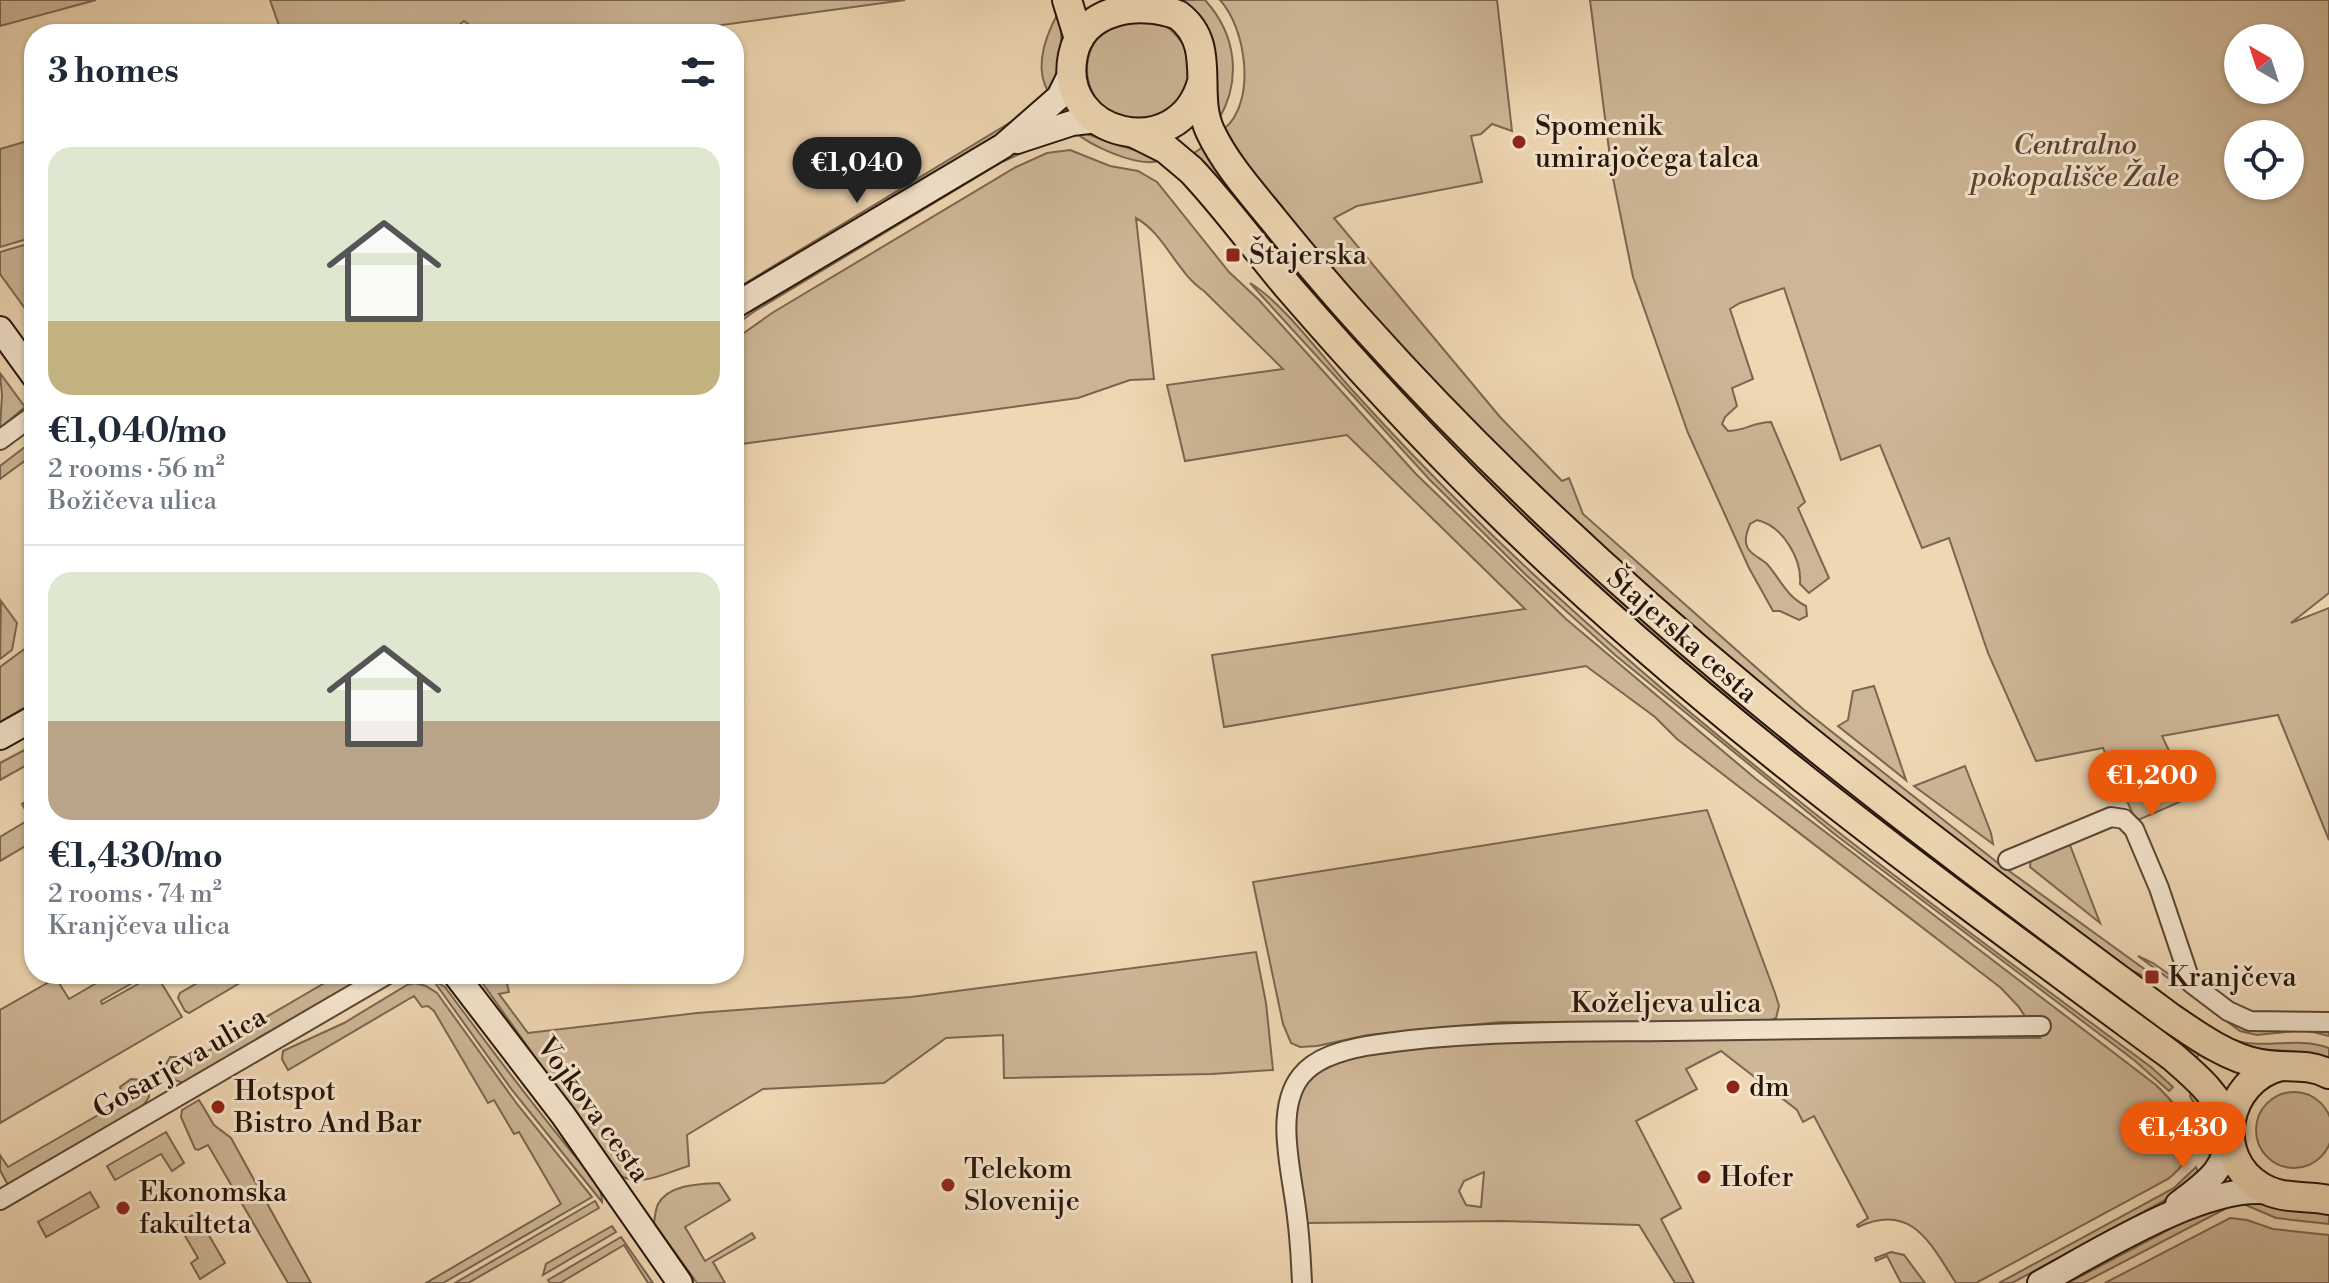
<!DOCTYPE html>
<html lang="en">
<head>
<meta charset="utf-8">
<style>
	:root { --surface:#fff; --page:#f6f6f7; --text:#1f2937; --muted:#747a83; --line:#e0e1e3; --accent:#ea580c }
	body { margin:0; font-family:"Libre Bodoni",serif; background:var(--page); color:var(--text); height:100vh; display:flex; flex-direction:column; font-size:30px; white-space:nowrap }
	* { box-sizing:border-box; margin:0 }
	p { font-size:26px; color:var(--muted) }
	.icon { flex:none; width:44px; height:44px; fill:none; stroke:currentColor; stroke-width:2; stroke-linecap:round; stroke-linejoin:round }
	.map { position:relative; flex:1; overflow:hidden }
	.panel { position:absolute; left:24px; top:24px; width:720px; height:960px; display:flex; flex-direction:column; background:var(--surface); border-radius:32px; box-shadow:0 2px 6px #0004 }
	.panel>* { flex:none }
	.needle { width:52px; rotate:321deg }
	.controls { position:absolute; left:2224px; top:24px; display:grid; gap:16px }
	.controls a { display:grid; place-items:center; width:80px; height:80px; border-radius:50%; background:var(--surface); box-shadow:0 2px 6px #0004; font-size:40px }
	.price { position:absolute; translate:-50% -68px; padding:0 18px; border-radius:28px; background:var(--accent); color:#fff; font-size:26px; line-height:52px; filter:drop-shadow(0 2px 4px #0008) }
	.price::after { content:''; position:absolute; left:50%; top:48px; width:24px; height:18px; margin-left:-12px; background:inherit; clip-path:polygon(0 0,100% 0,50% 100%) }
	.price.current { background:#222; color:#fff }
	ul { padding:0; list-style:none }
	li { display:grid; align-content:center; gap:16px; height:424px; padding:0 24px }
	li+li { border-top:2px solid var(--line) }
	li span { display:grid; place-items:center; height:248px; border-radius:24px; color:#555 }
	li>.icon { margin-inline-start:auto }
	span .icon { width:144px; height:144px; fill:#fffc; stroke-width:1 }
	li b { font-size:34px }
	h2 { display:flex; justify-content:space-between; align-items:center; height:96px; padding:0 24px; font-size:34px }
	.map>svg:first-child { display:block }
	.green { fill:#cdb696; stroke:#7a6650; stroke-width:2; fill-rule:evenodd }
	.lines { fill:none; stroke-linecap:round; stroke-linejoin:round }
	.street-casing { stroke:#584634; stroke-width:22 }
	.secondary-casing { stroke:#261509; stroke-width:28 }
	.primary-casing { stroke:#261509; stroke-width:32 }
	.street { stroke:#f5e5ce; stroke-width:18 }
	.secondary { stroke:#f5e5ce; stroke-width:24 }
	.primary { stroke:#efd7b3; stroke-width:28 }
	.poi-dot { fill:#8f2418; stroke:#f5e5ce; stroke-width:3 }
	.labels { text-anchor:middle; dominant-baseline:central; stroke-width:6; stroke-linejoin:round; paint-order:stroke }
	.poi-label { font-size:28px; fill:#261509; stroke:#f5e5ce; text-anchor:start }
	.park-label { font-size:28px; font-style:italic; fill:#584533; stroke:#f5e5ce }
	.street-label { font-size:28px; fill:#261509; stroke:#f5e5ce }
</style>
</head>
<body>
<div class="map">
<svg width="2329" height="1283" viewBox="0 0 2329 1283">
	<rect width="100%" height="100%" fill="#efd7b3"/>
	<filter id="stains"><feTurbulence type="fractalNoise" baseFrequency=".0025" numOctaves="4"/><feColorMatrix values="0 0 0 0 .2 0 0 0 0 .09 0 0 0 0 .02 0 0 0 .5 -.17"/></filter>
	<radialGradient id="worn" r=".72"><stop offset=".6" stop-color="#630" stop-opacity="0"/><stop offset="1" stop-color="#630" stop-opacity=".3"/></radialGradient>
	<g class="green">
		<polygon points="0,0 96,0 0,26"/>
		<polygon points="270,0 905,0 656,34 455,34 468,24 464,21 448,34 282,34"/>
		<path d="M1180,0h25c31,34 37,79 14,119 -11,-51 13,-81 -39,-119z"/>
		<path d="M1220,0h277l15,131 -20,-7 -11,10 -10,2 11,46 -125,24 -23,12 166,199 62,64 7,-3 14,36 220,195 195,154 149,108 -4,5 -34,-17 -358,-274 -266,-242 -232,-263 -29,-51c33,-27 22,-101 -4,-129z"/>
		<path d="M1590,0h739v593l-38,30 38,-15v232l-51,-125 -116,21 29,61 -55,24 -33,-73 -67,13 -48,-108 -39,-115 -27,10 -42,-103 -39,15 -57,-172 -44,15 -10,6 23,70 -21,9 5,18 -12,11 -3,7 6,7c16,0 26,-9 43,-9l34,80 -7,6 31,70 -20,15 -9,-9c2,-25 -17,-58 -43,-64l-7,4c-2,5 -5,12 -4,18 1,12 14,15 21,22 14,16 19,32 39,42l1,10 -8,4 -19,-9h-7l-24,-43 -61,-135 -55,-156 -21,-104zM2238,38h52v52h-52zM2238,134h52v52h-52z"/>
		<path d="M1058,13c7,27 2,55 -9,80 -16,-25 -4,-56 9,-80z"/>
		<circle cx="1138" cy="69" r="51"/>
		<polygon points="1016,119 1018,123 734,295 734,290"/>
		<path d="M1074,131c14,2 24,7 37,12 17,6 32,7 47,18 -21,6 -68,-15 -84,-30z"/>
		<polygon points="1054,135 1059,140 1039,145 1002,162 755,311 734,326 734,320 765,299 999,158"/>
		<polygon points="34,139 34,237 0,247 0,149"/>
		<polygon points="1204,146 1468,452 2201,1052 2194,1061 1977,900 1623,616 1396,394 1193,154"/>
		<path d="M1070,150l40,16 28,5 19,11 72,90 30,28 157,174 150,145 190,160 400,306c30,30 56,59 12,94l-192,104h-20c-26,-40 -44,-81 -98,-56l-1,-2 11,-7 -54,-102 -11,6 -6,-12 -76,-59 -35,18 11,20 -61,32 45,87 -20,11 33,64h-19l-36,-58 -134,-4 -198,2 -11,-66 -1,-42 6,-23 8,-13 22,-17 61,-12 157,-11 491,-1 -22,-32 -17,-18 -324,-249 -22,-22 -69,-51 -362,61 -12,-72 313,-46 -178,-174 -162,26 -18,-76 116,-16 -79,-78c-28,-19 -39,-57 -68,-73l18,161 -24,1 -52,18 -344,47v-87l5,-3 -5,-1v-14l38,-27 244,-146 31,-14zM1484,1172l-3,35 -15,-2 -7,-14 5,-10z"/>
		<polygon points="34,242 34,321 0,274 0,252"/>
		<path d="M1250,283c34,20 75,78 104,109 57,63 116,123 178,181 193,180 407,338 619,494l22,20 -4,4 -35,-31 -297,-224 -222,-181 -89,-80 -97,-96z"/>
		<polygon points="0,373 25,407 0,428 2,395"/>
		<polygon points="34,440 34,454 0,479 0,466"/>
		<polygon points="1,601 17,623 12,650 0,659"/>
		<polygon points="34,642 34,702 0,722 0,667"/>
		<polygon points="1874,686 1906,780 1838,726 1848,720 1853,691"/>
		<polygon points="34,745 34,761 0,780 0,763"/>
		<polygon points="1965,766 1991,833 1993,844 1914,786"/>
		<polygon points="34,797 34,841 0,861 0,837 30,819 22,804"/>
		<polygon points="1707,810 1775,993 1779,1006 1776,1018 1767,1022 1501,1022 1368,1035 1317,1046 1300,1047 1291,1043 1283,1024 1253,882"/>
		<polygon points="2068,840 2100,923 2030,867 2031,858"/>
		<path d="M1256,952l10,51 7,67 -61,4 -208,4 -1,-43 -57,3 -62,45 -121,6 -76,46 2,31c-22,6 -50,23 -71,8l-142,-200h29l4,18 -10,2 29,39 169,-20 214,-16z"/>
		<polygon points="2138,956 2153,963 2213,1005 2329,1027 2329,1036 2305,1030 2257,1035 2240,1031"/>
		<polygon points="112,974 148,974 101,1001 102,1004 156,974 182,1017 0,1123 0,1010 56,978 69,999"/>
		<polygon points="213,974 255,974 189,1013 185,1011 178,998 180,993"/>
		<polygon points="340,974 372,974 184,1083 168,1078 164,1068 170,1057 177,1057 182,1066"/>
		<path d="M433,980l12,7c42,57 84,113 129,168 10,13 29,30 28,47l-90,-112z"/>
		<polygon points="415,983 426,986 437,993 517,1104 592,1197 443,1283 426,1283 561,1204 519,1132 514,1134 494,1100 488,1103 434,1011 428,1006 422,1007 414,996 288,1070 282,1059 283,1051 344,1023 407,985"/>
		<path d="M2233,1040c33,10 63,-4 96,8v11c-33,-14 -62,-2 -96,-19z"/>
		<polygon points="131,1079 142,1080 148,1087 149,1097 142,1107 8,1185 0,1170 0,1155 8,1167 124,1100 120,1087"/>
		<path d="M2191,1090c21,27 29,38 20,72l-8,-42 -13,-24z"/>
		<circle cx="2294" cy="1130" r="38"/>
		<polygon points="199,1100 214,1125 231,1138 311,1283 288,1283 208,1145 198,1150 195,1149 181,1117 182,1110"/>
		<polygon points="166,1132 184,1163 172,1171 161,1154 115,1180 107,1166"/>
		<polygon points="2196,1167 2200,1177 2182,1191 2012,1283 1999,1283 2174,1188"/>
		<path d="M719,1183l11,17 -45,27 20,34 47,-28 3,5 -42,24 12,21h-28l-43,-60c1,-6 1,-12 4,-19 11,-20 41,-20 61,-21z"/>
		<polygon points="90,1192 99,1207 46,1237 38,1222"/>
		<polygon points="2252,1200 2276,1208 2324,1213 2329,1215 2329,1224 2276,1218 2241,1203"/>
		<polygon points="595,1201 599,1208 468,1283 455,1283"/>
		<polygon points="2219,1203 2225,1209 2083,1283 2068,1283"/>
		<polygon points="196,1213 225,1263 200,1279 191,1263 198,1258 178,1224"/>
		<polygon points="2230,1218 2247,1220 2273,1229 2329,1235 2329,1283 2105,1283"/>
		<polygon points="612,1226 616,1232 543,1275 546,1264"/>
		<polygon points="621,1237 653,1283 648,1283 624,1245 560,1283 550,1283 548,1280"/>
		<polygon points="1891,1252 1904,1255 1925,1283 1901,1283 1887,1256 1876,1261 1875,1258"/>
	</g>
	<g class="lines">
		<g class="street-casing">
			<g id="street">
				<polyline points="0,440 34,415"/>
				<polyline points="2008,860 2111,817 2124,819 2134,829 2159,888 2191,983 2228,1011 2250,1021 2329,1022"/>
				<polyline points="0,1200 388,974"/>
				<path d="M1302,1283c-1,-22 -2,-44 -5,-66 -4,-41 -24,-106 4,-141 15,-19 43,-26 65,-30 99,-16 201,-14 301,-15 125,-1 250,-3 374,-5"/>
			</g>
		</g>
		<g class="secondary-casing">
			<g id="secondary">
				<polyline points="1017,141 1072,123 1097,120"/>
				<polyline points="734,306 1003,146 1059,97 1072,71"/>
				<polyline points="0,329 34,376"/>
				<polyline points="0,737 34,718"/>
				<polyline points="455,974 563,1115 680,1283"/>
				<path d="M2178,1204c27,-21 48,-33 51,-70"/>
				<path d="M2040,1283c57,-31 167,-101 231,-91"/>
			</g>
		</g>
		<g class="primary-casing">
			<g id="primary">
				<polyline points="1067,0 1079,39"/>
				<path d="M1202,82c-23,84 -146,55 -129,-27 9,-46 66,-55 105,-40 40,30 14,77 32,116 15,32 40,60 62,87 30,37 61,74 93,109 239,267 519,479 806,691 26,18 59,41 90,46 24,5 45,-2 68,10"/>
				<path d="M1136,134l30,15 25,21c35,37 65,79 98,118 64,74 130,146 200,215 208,206 447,379 683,553 22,19 50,42 57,71"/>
				<path d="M2281,1066c-56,14 -71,91 -20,121 21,13 45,8 68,13"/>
			</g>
		</g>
		<use href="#street" class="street"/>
		<use href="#secondary" class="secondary"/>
		<use href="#primary" class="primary"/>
	</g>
	<g class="poi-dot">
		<circle cx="1519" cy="142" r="8"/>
		<rect x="1225" y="247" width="16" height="16" rx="4"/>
		<rect x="2144" y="969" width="16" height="16" rx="4"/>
		<circle cx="1733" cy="1087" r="8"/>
		<circle cx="218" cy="1107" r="8"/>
		<circle cx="1704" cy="1177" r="8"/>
		<circle cx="948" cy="1185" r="8"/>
		<circle cx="123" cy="1208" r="8"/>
	</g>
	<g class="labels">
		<g class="poi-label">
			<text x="1535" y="126">Spomenik<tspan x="1535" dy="32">umirajočega talca</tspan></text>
			<text x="1249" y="255">Štajerska</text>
			<text x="2168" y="977">Kranjčeva</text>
			<text x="1749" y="1087">dm</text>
			<text x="234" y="1091">Hotspot<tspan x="234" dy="32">Bistro And Bar</tspan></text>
			<text x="964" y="1169">Telekom<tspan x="964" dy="32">Slovenije</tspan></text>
			<text x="1720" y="1177">Hofer</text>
			<text x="139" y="1192">Ekonomska<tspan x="139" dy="32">fakulteta</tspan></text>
		</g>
		<g class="park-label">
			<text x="2075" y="145">Centralno<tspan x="2075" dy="32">pokopališče Žale</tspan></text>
		</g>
		<g class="street-label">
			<text transform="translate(1682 636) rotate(41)">Štajerska cesta</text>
			<text x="1666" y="1003">Koželjeva ulica</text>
			<text transform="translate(180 1063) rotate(-30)">Gosarjeva ulica</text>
			<text transform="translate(593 1110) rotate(54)">Vojkova cesta</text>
		</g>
	</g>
	<rect width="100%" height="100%" filter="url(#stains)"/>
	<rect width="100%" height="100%" fill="url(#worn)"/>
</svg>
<div class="controls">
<a><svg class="needle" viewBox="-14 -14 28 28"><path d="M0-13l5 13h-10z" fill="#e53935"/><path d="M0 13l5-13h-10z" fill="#747a83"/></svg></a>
<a><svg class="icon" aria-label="locate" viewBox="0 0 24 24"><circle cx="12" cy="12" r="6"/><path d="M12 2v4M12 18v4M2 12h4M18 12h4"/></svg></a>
</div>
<b class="price current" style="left:857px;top:205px">€1,040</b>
<b class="price" style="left:2152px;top:818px">€1,200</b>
<b class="price" style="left:2183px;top:1170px">€1,430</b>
<section class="panel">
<h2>3 homes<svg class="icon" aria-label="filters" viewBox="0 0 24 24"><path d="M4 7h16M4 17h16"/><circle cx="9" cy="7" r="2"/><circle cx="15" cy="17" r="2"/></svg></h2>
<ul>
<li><span style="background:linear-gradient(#dfe7d0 70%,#c2b280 0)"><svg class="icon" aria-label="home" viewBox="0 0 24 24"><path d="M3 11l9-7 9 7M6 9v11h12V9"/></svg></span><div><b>€1,040/mo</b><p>2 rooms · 56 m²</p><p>Božičeva ulica</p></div></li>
<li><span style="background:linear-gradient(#dfe7d0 60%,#b9a48a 0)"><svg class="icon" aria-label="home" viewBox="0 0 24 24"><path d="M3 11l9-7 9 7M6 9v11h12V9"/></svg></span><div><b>€1,430/mo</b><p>2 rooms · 74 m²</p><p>Kranjčeva ulica</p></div></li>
</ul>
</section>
</div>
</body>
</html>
